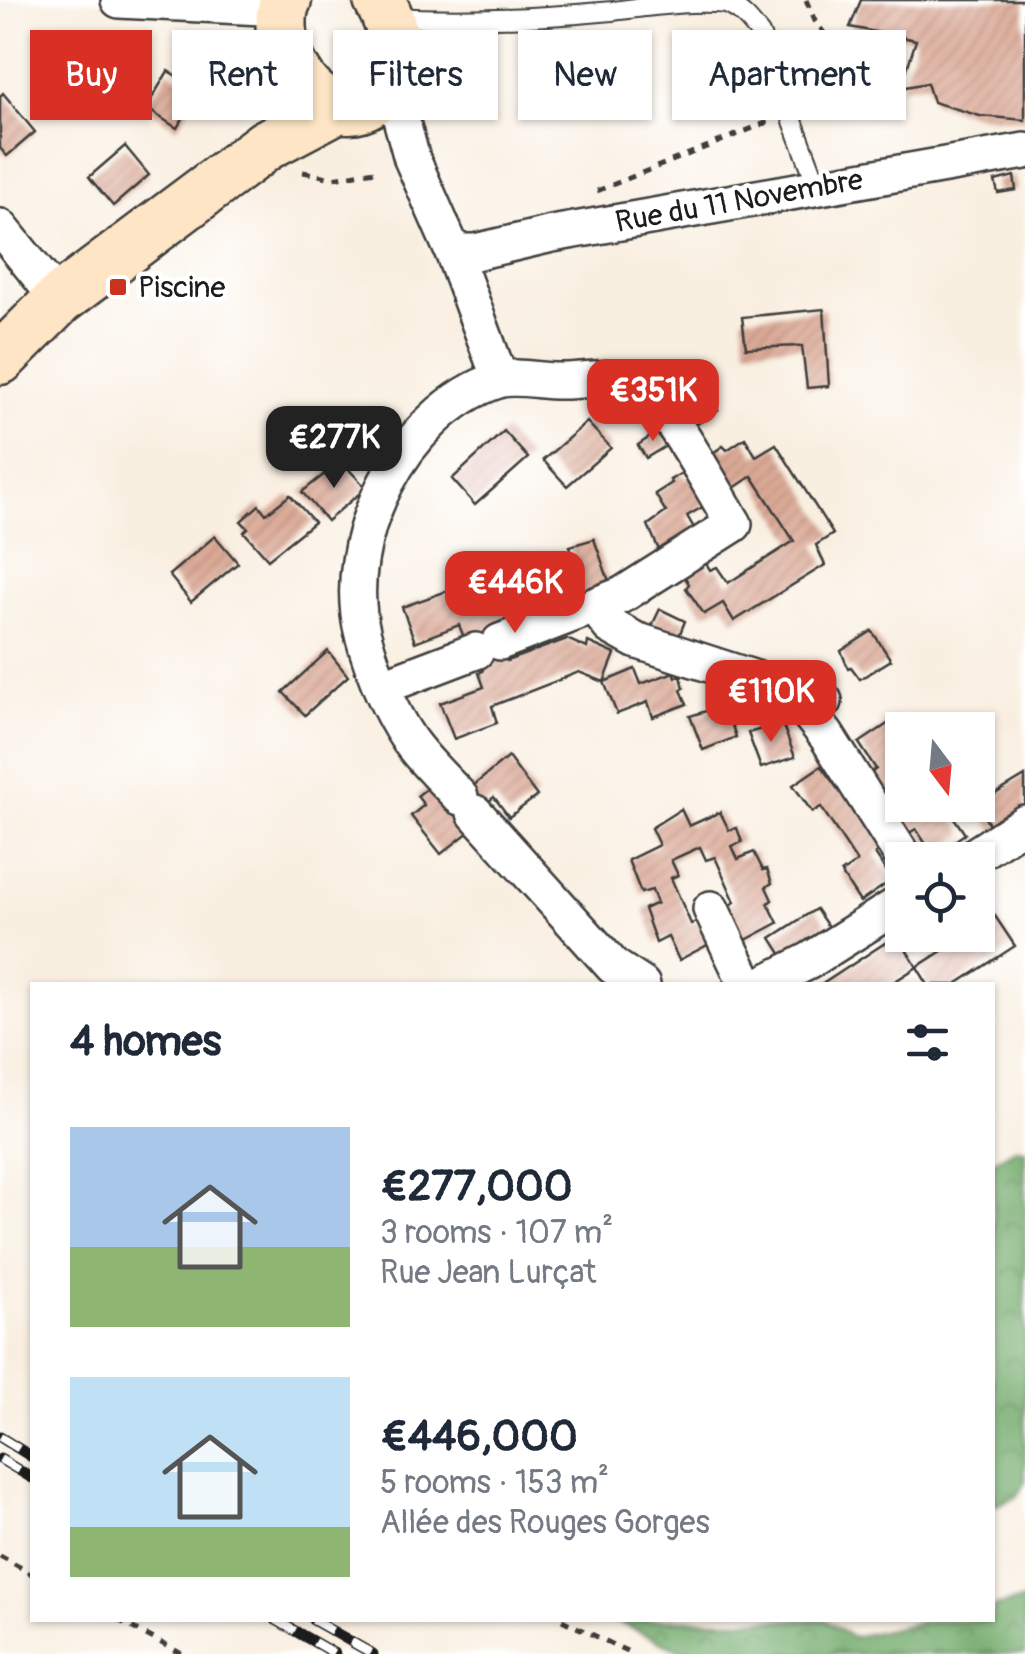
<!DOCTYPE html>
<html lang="en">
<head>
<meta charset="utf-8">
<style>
	:root { --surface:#fff; --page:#f2f2f3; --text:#1f2937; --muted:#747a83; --accent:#d93025 }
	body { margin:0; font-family:Pangolin,sans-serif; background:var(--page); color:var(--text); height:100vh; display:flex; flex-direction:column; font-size:38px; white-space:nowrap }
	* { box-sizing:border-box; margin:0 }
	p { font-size:32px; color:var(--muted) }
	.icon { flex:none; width:55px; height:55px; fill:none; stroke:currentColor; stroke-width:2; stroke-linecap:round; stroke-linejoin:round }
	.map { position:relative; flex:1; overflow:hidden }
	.sheet { position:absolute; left:30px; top:982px; width:965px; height:640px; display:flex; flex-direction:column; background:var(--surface); border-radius:0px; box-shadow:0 2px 8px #0004 }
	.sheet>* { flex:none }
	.hud { position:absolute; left:30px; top:30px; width:965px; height:90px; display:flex; gap:20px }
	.needle { width:65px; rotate:164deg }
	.controls { position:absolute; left:885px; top:712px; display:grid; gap:20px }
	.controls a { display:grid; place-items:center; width:110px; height:110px; border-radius:0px; background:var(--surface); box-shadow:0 2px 8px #0004; font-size:50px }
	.price { position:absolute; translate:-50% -85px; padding:0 22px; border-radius:20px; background:var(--accent); color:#fff; font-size:32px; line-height:65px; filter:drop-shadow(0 2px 5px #0008) }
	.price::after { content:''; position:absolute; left:50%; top:60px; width:30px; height:22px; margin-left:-15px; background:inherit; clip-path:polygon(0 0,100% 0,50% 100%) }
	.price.on { background:#222; color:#fff }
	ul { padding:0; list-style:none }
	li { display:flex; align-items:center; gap:30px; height:250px; padding:0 40px }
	li span { display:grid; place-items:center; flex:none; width:280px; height:200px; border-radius:0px; color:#555 }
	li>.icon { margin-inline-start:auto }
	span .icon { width:120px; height:120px; fill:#fffc; stroke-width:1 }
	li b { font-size:42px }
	h2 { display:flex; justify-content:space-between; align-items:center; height:120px; padding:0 40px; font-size:42px }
	.pill { padding:0 35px; border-radius:0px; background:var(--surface); box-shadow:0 2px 8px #0004; font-size:35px; line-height:90px }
	.pill.on { background:var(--accent); color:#fff }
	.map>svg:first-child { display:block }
	.forest { fill:url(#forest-crowns); stroke:#466242; stroke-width:2.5 }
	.building { fill:url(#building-hatch); fill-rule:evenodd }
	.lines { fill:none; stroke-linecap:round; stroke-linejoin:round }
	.lane-casing { stroke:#3d3c3a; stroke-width:22 }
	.street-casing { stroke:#3d3c3a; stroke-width:40 }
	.secondary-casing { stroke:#3d3c3a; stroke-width:55 }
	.path { stroke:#3d3c3a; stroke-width:5; stroke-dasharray:8 8; stroke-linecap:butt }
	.lane { stroke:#fff; stroke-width:18 }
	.street { stroke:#fff; stroke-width:35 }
	.secondary { stroke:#fde5c5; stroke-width:50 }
	.rail-casing { stroke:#1c1c1c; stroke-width:11 }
	.rail { stroke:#fff; stroke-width:8; stroke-dasharray:22; stroke-linecap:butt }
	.poi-dot { fill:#c8321e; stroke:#fff; stroke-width:4 }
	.labels { text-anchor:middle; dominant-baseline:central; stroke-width:9; stroke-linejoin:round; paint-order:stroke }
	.street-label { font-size:30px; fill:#1c1c1c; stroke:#fff }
	.poi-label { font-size:30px; fill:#1c1c1c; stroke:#fff; text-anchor:start }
</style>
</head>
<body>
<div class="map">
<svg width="1025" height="1654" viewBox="0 0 1025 1654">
	<defs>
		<pattern id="forest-crowns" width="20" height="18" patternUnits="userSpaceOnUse" patternTransform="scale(2.5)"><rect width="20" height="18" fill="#70a968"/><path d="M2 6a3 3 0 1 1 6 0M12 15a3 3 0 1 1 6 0" fill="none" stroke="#5b8955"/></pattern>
		<pattern id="building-hatch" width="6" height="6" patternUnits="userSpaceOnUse" patternTransform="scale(2.5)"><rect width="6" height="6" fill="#dcaa97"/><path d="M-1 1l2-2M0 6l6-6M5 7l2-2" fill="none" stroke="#bc9282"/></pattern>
	</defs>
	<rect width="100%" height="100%" fill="#fff"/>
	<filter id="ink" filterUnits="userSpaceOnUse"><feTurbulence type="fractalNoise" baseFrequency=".01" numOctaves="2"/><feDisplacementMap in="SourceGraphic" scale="20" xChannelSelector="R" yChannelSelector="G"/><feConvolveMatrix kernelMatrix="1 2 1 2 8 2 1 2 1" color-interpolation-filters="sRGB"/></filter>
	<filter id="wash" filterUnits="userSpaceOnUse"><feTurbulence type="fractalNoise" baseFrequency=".0048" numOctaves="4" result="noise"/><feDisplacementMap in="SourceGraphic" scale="40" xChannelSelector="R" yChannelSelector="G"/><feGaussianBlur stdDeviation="2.25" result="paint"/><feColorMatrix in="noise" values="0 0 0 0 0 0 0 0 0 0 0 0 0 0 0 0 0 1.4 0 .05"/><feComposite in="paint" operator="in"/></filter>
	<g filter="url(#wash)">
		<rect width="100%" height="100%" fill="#f9efe1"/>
		<g class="forest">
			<polygon points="1017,1148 1025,1150 1025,1481 1017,1497 993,1506 993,1162"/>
			<polygon points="1025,1600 1025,1654 689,1654 613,1620 825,1620 853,1637 932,1620 992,1620 993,1607"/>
		</g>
		<g id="blocks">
			<g class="building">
				<polygon points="861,0 1025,0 1025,120 980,116 933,102 927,83 901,88 916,40 850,27"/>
				<polygon points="168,71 200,90 177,128 146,108"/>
				<polygon points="3,93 35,132 7,156 0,148 0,96"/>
				<polygon points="125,146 149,175 113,206 89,177"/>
				<polygon points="1014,176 1016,190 998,193 995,181"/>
				<polygon points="824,309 829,386 807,388 802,346 746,348 742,317"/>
				<polygon points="710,398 718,410 694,426 685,413"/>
				<polygon points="587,422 611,448 567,486 543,460"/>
				<polygon points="660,430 669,444 646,458 638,445"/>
				<polygon points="504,431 528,458 475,505 452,479"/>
				<path d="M745,438l11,18 20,-12 57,90 -17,11 9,20 -91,56 -11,-18 -19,11 -18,-26 3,-4 -18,-30 -9,3 -14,-32 18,-13 -11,-18 17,-11 -2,-3 12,-7 4,6 31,-18 -4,-8 10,-7 4,4zM752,476l42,65 -66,42 -11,-16 -7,3 -18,-31 6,-4 -11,-19 19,-11 -3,-5 28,-17 3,5z"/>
				<polygon points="341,461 366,488 327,521 302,492"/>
				<polygon points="290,495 314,522 268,559 244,532 248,528 241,521 259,505 266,514"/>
				<polygon points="215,536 238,563 191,602 169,575"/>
				<polygon points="594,539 610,584 495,629 507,661 567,639 587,648 588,642 615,654 604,682 579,672 492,706 497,723 454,739 440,703 484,687 479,673 483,671 471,639 465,640 459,625 415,642 402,607 447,591 453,606 574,559 570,546"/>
				<polygon points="660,609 685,621 675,646 648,634"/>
				<polygon points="872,631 891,660 860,679 851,667 848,668 841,651"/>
				<polygon points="328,651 348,676 305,715 283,692"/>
				<polygon points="635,669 641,684 674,672 676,677 681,676 684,688 681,690 687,704 653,717 648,702 617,714 604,682"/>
				<polygon points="725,705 736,737 703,750 690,716"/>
				<polygon points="782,723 795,757 761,768 748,733"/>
				<polygon points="889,723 902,743 902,754 897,758 902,767 902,805 928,805 934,815 946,806 965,834 933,855 916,829 904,836 865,778 876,769 859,743"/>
				<polygon points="508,757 537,796 509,817 494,797 466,820 474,828 441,854 411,816 424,805 417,796 431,785 450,805"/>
				<polygon points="821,766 840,792 850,785 888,845 875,854 892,880 860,902 841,873 857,862 821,807 812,812 793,785"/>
				<polygon points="1025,776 1025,813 994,832 977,805"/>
				<polygon points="681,809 689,826 720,812 729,830 737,828 742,842 732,846 738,859 754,852 763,870 767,869 772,883 766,887 772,900 768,903 778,923 744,941 728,906 735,902 715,857 706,860 700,847 671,860 678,875 671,878 691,924 700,921 713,942 679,960 668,937 656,943 644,909 657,903 652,890 641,893 628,860 659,845 651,828"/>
				<polygon points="816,909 833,934 787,963 771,938"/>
				<polygon points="995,916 1015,946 955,985 928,985 917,967 967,935 978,935 978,928"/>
				<polygon points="897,935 917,967 889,985 821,985"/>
			</g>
		</g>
	</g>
	<g filter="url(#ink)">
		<use href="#blocks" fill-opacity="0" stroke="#3d3c3a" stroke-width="2.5"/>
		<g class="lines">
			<g class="lane-casing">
				<path id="lane" d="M389,17c74,4 149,1 223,-6 32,-4 84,-11 114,-7 15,6 24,17 34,30l58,153"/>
			</g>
			<g class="street-casing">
				<g id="street">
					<polyline points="119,0 282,8"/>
					<polyline points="391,82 412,159 453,252 500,379"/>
					<polyline points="0,227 59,300"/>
					<polyline points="453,252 475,252 552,234 1025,151"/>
					<polyline points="595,606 610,626 635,640 824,701"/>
					<polyline points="381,687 476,651"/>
					<polyline points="790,690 826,735 905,860"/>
					<path d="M460,797c-17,-18 -37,-37 -51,-57 -21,-31 -36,-69 -46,-105 -25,-94 40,-224 135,-255 16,-5 42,1 60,1 28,1 58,-9 82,5 26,15 76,109 94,138l-112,71 -122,47"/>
					<polyline points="475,813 613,966 642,985"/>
					<polyline points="968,860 1025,823"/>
					<polyline points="711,909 747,985"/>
					<polyline points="761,985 809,961 902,902"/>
				</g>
			</g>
			<g class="secondary-casing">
				<g id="secondary">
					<path d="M286,0c-7,13 -5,39 0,53 44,107 147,41 93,-53"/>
					<polyline points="0,359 59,300 266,145 338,107"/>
				</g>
			</g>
			<g class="path">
				<polyline points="806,0 815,21 827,37 890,43 882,83 830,108 812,110"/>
				<polyline points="241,115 230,101 248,59"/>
				<polyline points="303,172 333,178 381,170"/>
				<polyline points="597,191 768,122"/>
				<polyline points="0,1556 32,1574"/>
				<polyline points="118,1620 182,1654"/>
				<polyline points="562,1620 633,1654"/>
			</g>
			<use href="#lane" class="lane"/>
			<use href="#street" class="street"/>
			<use href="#secondary" class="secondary"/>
			<g class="rail-casing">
				<g id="rail">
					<polyline points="0,1437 32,1457"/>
					<polyline points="0,1459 32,1478"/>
					<polyline points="276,1620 335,1654"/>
					<polyline points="313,1620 373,1654"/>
				</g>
			</g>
			<use href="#rail" class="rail"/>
		</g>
	</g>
	<rect class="poi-dot" x="108" y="277" width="20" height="20" rx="5"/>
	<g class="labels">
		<g class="street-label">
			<text transform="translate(739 201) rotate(-10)">Rue du 11 Novembre</text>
		</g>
		<g class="poi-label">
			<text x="138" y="287">Piscine</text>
		</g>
	</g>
</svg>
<div class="controls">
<a><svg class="needle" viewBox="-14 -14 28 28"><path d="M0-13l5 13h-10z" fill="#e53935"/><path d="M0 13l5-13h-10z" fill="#747a83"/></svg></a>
<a><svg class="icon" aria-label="locate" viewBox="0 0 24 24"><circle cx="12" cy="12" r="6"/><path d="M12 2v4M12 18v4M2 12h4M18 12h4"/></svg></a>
</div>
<b class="price" style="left:653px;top:444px">€351K</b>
<b class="price on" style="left:334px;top:491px">€277K</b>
<b class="price" style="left:515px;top:636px">€446K</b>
<b class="price" style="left:771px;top:745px">€110K</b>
<div class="hud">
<a class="pill on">Buy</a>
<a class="pill">Rent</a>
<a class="pill">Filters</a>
<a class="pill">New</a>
<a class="pill">Apartment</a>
</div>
<section class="sheet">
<h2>4 homes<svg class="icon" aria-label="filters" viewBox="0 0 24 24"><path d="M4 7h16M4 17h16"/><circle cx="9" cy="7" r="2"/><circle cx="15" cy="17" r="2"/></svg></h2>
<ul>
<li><span style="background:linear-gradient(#a9c7e8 60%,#8fb573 0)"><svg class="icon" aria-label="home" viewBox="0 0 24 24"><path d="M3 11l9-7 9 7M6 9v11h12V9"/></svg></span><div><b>€277,000</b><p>3 rooms · 107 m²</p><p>Rue Jean Lurçat</p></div></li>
<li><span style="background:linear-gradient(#bfe0f5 75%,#8fb573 0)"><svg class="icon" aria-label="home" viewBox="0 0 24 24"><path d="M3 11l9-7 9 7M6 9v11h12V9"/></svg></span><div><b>€446,000</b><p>5 rooms · 153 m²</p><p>Allée des Rouges Gorges</p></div></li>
</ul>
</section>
</div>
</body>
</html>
